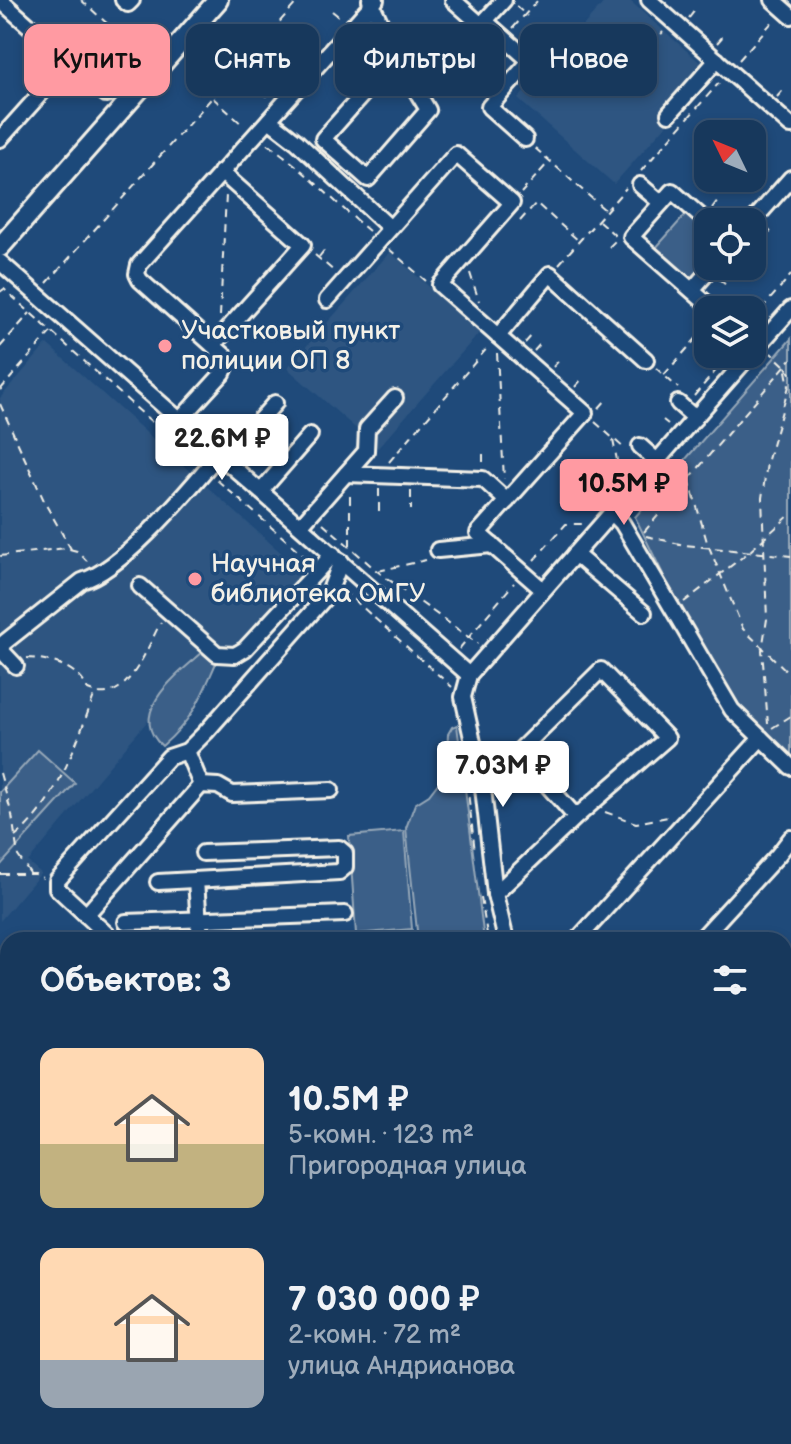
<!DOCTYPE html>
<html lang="ru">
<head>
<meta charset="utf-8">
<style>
	:root { --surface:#17385c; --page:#203f62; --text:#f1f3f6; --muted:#9eacbb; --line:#365272; --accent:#ff9aa2 }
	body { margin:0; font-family:"Balsamiq Sans",sans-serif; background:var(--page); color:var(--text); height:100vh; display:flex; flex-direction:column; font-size:30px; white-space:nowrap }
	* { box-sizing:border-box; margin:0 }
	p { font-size:26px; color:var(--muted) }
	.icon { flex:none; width:44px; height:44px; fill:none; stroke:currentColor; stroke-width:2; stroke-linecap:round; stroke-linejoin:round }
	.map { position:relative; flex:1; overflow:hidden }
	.side { position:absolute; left:0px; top:932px; width:792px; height:512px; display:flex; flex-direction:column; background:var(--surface); border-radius:24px 24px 0 0; box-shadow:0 4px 12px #0003,0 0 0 2px var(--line) }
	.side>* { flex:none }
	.guide { position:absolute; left:24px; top:24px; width:744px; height:72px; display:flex; gap:16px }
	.needle { width:52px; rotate:313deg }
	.tools { position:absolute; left:694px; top:120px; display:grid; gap:16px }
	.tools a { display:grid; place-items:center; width:72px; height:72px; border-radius:16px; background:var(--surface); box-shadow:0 4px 12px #0003,0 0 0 2px var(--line); font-size:40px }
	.price { position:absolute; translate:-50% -68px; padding:0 18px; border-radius:8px; background:#fff; color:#222; font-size:26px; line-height:52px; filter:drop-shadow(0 2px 4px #0008) }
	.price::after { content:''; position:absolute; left:50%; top:48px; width:24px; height:18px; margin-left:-12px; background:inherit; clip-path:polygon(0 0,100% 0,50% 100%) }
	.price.on { background:var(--accent); color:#111 }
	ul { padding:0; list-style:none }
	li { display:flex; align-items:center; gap:24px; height:200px; padding:0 40px }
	li span { display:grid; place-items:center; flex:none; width:224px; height:160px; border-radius:16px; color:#555 }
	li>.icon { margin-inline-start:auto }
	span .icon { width:96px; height:96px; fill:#fffc; stroke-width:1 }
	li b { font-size:34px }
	h2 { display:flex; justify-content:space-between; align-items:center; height:96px; padding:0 40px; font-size:34px }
	.pill { padding:0 28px; border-radius:16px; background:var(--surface); box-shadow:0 4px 12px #0003,0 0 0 2px var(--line); font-size:28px; line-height:72px }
	.pill.on { background:var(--accent); color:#111 }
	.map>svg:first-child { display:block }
	.built { fill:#2d5581 }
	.green { fill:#3a5f88; stroke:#97a8b8; stroke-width:2 }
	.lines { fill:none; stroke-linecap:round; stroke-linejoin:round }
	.minor-casing { stroke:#f4f1e8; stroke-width:20 }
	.major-casing { stroke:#f4f1e8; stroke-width:24 }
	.path { stroke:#f4f1e8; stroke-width:2; stroke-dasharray:8 6; stroke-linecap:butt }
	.minor { stroke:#1f4a7a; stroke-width:14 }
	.major { stroke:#1f4a7a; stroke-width:18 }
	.poi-dot { fill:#ff9aa2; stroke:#1f4a7a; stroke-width:3 }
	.labels { text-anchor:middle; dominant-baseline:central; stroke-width:7; stroke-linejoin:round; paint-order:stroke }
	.poi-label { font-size:26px; fill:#f4f1e8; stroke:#1f4a7a; text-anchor:start }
</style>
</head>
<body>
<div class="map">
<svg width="791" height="1444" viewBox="0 0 791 1444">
	<rect width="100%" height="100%" fill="#1f4a7a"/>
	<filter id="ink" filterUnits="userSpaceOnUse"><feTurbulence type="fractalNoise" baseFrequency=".0125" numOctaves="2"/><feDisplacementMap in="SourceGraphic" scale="16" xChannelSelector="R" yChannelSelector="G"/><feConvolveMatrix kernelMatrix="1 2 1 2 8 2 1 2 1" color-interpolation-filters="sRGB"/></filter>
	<g filter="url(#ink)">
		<g class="built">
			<polygon points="606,0 629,0 712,73 614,184 518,99"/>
			<polygon points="390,252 480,332 378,448 287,368"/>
			<polygon points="47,344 305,574 234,649 212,645 28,862 41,873 0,921 0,398"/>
		</g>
		<g class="green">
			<polygon points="688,212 708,230 708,263 691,282 654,250"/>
			<polygon points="791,339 791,759 740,710 678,605 635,517"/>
			<path d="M203,652l12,6 1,5c-16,37 -23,56 -54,83 -37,-33 17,-73 41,-94z"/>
			<polygon points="457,725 484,940 418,940 406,828 415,804 429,795 446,773 448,734 452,727"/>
			<polygon points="38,750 75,783 0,866 0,792"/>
			<polygon points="404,831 412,929 356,934 349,836"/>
		</g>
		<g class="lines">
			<g class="minor-casing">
				<g id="minor">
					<polyline points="0,0 106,94"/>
					<polyline points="123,0 128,4 132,0"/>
					<polyline points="370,0 396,57 428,110 368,179 323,139 396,57"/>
					<polyline points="453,0 481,25 504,0"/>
					<polyline points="649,0 791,126"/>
					<polyline points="773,0 791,16"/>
					<polyline points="485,21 530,61 489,107 525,139"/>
					<polyline points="669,114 717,60"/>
					<polyline points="269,120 296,141 390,228"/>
					<polyline points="0,139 69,62"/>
					<polyline points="640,185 661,203"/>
					<polyline points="752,222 791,178"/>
					<polyline points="708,223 672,191 631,237 714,310"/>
					<polyline points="0,262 469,675"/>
					<polyline points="692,290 713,266"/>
					<polyline points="327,300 456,154 512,203 440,285 585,413 478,533 543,590"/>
					<polyline points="498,336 550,274 646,360"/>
					<polyline points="213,345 303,245 221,172"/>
					<polyline points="752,353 791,309"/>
					<polyline points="678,403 695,418"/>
					<polyline points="180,420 223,373 228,362 225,356 140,280 137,274 139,265 376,0"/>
					<polyline points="640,446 657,461"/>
					<polyline points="225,459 275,403"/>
					<polyline points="346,474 483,479 507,501"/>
					<polyline points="261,491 310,435"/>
					<polyline points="612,513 622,523 732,710 791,767"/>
					<polyline points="301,525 366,451 367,429 395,398"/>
					<polyline points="438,550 492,545"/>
					<polyline points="575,554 644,613"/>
					<polyline points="140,586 217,654 235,655 245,649 333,554"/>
					<path d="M0,646l82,-65c42,-12 107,-92 137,-127"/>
					<polyline points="0,649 16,666"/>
					<polyline points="187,751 201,785"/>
					<polyline points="196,880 200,940"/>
					<polyline points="158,882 339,872 345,867 345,853 339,848 203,853"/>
					<polyline points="495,894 576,817 667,738 601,670 518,752 576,817"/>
					<polyline points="86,915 201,785 218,786 232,794 331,790"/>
					<polyline points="126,922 345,914"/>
					<polyline points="113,940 57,888 57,881 169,757 187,751 206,732 329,593 341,561"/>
					<polyline points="506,940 495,894 483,788 463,697 469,675 751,354"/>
					<polyline points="577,940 761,738"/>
					<polyline points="700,940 778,855 791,838"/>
					<polyline points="0,999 8,996"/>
					<polyline points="784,1008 791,1000"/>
					<polyline points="0,1043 3,1051"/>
					<polyline points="0,1145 8,1152"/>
					<polyline points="0,1258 8,1256"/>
					<polyline points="0,1328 8,1325"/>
					<polyline points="784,1342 791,1335"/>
					<polyline points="429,1436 437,1444"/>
					<polyline points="49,1444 76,1436"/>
					<polyline points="296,1444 303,1436"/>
					<polyline points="688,1444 695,1436"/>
				</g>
			</g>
			<g class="major-casing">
				<polyline id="major" points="0,247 218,0"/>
			</g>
			<g class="path">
				<polyline points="81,0 141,54"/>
				<polyline points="516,6 527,16"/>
				<polyline points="332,11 342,19"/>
				<polyline points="689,18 695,10"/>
				<polyline points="513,28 538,0"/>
				<polyline points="309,38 318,46"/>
				<polyline points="717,43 724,35"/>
				<polyline points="739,60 774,20"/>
				<polyline points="285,64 294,73"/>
				<polyline points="624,76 663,32"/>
				<polyline points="261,91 270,99"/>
				<polyline points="777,97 784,89"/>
				<polyline points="213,98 244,126"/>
				<path d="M268,144c36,25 67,59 101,87"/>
				<polyline points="535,148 605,210"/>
				<polyline points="641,171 719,83"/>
				<polyline points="521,193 549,162"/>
				<polyline points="712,209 718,201"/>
				<polyline points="520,221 536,203 579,241"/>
				<polyline points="599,221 618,238"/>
				<polyline points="765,227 774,235"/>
				<polyline points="609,247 617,239"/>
				<polyline points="389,249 426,281"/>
				<polyline points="315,255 335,272"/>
				<polyline points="319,257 326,248"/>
				<polyline points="559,264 626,188"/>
				<polyline points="470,273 479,301"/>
				<polyline points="719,279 728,287"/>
				<polyline points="47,283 299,0"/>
				<polyline points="0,292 4,289 194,460"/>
				<polyline points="220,316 226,195"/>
				<polyline points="752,320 791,275"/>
				<polyline points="525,343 532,335"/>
				<polyline points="0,347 30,313"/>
				<polyline points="534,351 541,343"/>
				<polyline points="497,353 504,479"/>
				<polyline points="553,367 560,359"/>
				<polyline points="786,367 791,375"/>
				<polyline points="656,368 678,388"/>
				<polyline points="664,375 708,325"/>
				<polyline points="575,387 582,379"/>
				<polyline points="0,390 51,332"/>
				<polyline points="694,396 730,354"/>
				<polyline points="0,404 46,505 71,549"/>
				<polyline points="599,408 606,400"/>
				<polyline points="663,420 668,424"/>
				<polyline points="595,422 626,450"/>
				<polyline points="613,440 621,481"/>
				<polyline points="483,454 483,465"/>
				<polyline points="389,462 489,346"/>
				<polyline points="689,479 707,542 743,629 791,675"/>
				<polyline points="217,480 309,560"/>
				<polyline points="379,489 379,511"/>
				<polyline points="411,491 411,510"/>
				<polyline points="323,523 377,571 478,644"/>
				<polyline points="644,532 791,359"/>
				<polyline points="646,536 684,545 791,556"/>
				<polyline points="350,546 350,492"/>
				<polyline points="0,556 66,548 77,551 89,563"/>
				<polyline points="534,560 566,524 583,524"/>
				<polyline points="378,571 426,560"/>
				<polyline points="343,590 452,687"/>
				<polyline points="684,602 749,552 791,514"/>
				<polyline points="459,649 514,583"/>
				<path d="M27,658c23,1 51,8 61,32 40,18 58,-42 73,-68"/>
				<polyline points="768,724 762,650 767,619 762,498 767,463 789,386 785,366 771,353"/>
				<polyline points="772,728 791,716"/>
				<polyline points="0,773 12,815 18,856 30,873"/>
				<polyline points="467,783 475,852"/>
				<polyline points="605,812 636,823 668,817"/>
				<path d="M15,837c43,-36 61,-93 80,-144"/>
				<polyline points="0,874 35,874 43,878"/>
				<polyline points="481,898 488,940"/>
				<polyline points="496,1444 504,1436"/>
				<polyline points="778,1444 784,1436"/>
			</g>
			<use href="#minor" class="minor"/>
			<use href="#major" class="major"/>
		</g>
	</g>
	<g class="poi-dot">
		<circle cx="165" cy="346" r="8"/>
		<circle cx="195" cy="579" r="8"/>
	</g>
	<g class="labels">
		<g class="poi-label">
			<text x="181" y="331">Участковый пункт<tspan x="181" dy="30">полиции ОП 8</tspan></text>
			<text x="211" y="564">Научная<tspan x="211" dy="30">библиотека ОмГУ</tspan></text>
		</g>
	</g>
</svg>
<div class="tools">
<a><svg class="needle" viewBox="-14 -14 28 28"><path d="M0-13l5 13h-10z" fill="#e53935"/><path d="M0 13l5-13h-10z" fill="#9eacbb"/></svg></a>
<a><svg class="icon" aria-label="locate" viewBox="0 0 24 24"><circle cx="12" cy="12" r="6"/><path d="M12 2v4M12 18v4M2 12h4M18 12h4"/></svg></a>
<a><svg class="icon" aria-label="layers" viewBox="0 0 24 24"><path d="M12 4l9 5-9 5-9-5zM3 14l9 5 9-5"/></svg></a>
</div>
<b class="price" style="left:222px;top:482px">22.6M ₽</b>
<b class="price on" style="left:624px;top:527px">10.5M ₽</b>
<b class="price" style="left:503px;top:809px">7.03M ₽</b>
<div class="guide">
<a class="pill on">Купить</a>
<a class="pill">Снять</a>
<a class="pill">Фильтры</a>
<a class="pill">Новое</a>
</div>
<section class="side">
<h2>Объектов: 3<svg class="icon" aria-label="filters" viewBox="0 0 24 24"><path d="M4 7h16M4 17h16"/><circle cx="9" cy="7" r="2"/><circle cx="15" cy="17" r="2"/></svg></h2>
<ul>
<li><span style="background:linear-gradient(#ffd9b3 60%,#c2b280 0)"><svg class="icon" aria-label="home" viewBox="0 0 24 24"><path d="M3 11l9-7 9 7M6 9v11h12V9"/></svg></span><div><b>10.5M ₽</b><p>5-комн. · 123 m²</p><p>Пригородная улица</p></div></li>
<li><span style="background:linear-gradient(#ffd9b3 70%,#9aa5b1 0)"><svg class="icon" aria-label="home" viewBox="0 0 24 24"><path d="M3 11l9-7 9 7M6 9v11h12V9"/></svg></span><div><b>7 030 000 ₽</b><p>2-комн. · 72 m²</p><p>улица Андрианова</p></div></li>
</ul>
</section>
</div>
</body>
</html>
